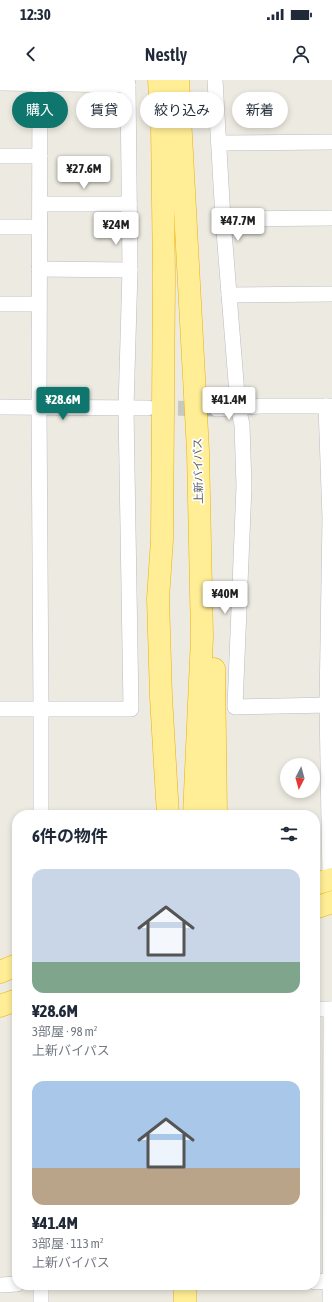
<!DOCTYPE html>
<html lang="ja">
<head>
<meta charset="utf-8">
<style>
	:root { --surface:#fff; --page:#f6f6f7; --text:#1f2937; --muted:#747a83; --accent:#0f766e }
	body { margin:0; font-family:"Asap Condensed","Noto Sans JP",sans-serif; background:var(--page); color:var(--text); height:100vh; display:flex; flex-direction:column; font-size:15px; white-space:nowrap }
	* { box-sizing:border-box; margin:0 }
	p { font-size:13px; color:var(--muted) }
	.icon { flex:none; width:22px; height:22px; fill:none; stroke:currentColor; stroke-width:2; stroke-linecap:round; stroke-linejoin:round }
	.map { position:relative; flex:1; overflow:hidden }
	.panel { position:absolute; left:12px; top:730px; width:308px; height:480px; display:flex; flex-direction:column; background:var(--surface); border-radius:16px; box-shadow:0 2px 6px #0003 }
	.panel>* { flex:none }
	.banner { position:absolute; left:12px; top:12px; width:308px; height:36px; display:flex; gap:8px }
	.needle { width:26px; rotate:186deg }
	.fabs { position:absolute; left:280px; top:678px; display:grid; gap:8px }
	.fabs a { display:grid; place-items:center; width:40px; height:40px; border-radius:50%; background:var(--surface); box-shadow:0 2px 6px #0003; font-size:20px }
	.price { position:absolute; translate:-50% -34px; padding:0 9px; border-radius:4px; background:#fff; color:#222; font-size:13px; line-height:26px; filter:drop-shadow(0 1px 2px #0008) }
	.price::after { content:''; position:absolute; left:50%; top:24px; width:12px; height:9px; margin-left:-6px; background:inherit; clip-path:polygon(0 0,100% 0,50% 100%) }
	.price.on { background:var(--accent); color:#fff }
	ul { padding:0; list-style:none }
	li { display:grid; align-content:center; gap:8px; height:212px; padding:0 20px }
	li span { display:grid; place-items:center; height:124px; border-radius:12px; color:#555 }
	li>.icon { margin-inline-start:auto }
	span .icon { width:72px; height:72px; fill:#fffc; stroke-width:1 }
	li b { font-size:17px }
	h2 { display:flex; justify-content:space-between; align-items:center; height:48px; padding:0 20px; font-size:17px }
	.pill { padding:0 14px; border-radius:18px; background:var(--surface); box-shadow:0 2px 6px #0003; font-size:14px; line-height:36px }
	.pill.on { background:var(--accent); color:#fff }
	.status { display:flex; justify-content:space-between; align-items:center; height:28px; padding:0 20px; background:var(--surface); direction:ltr }
	.status svg { height:11px; fill:currentColor }
	header { display:flex; justify-content:space-between; align-items:center; height:52px; padding:0 20px; background:var(--surface); font-size:18px; font-weight:600 }
	.map>svg:first-child { display:block }
	.lines { fill:none; stroke-linecap:round; stroke-linejoin:round }
	.minor-tunnel { stroke:#c8c8c2; stroke-width:15; stroke-dasharray:15 8; stroke-linecap:butt }
	.minor-casing { stroke:#b9bbc1; stroke-width:16 }
	.trunk-casing { stroke:#eeb000; stroke-width:23 }
	.minor { stroke:#fff; stroke-width:15 }
	.trunk { stroke:#ffee95; stroke-width:22 }
	.labels { text-anchor:middle; dominant-baseline:central; stroke-width:3.5; stroke-linejoin:round; paint-order:stroke }
	.street-label { font-size:11px; fill:#5a5d63; stroke:#fff }
</style>
</head>
<body>
<div class="status"><b>12:30</b><svg viewBox="0 0 49 12"><path d="M0 12V9h3v3zM5 12V6h3v6zM10 12V3h3v9zM15 12V0h3v12zM26 1h20v11H26zM47 4h2v5h-2z"/></svg></div>
<header><svg class="icon" aria-label="back" viewBox="0 0 24 24"><path d="M15 5l-7 7 7 7"/></svg>Nestly<svg class="icon" aria-label="person" viewBox="0 0 24 24"><circle cx="12" cy="8" r="4"/><path d="M4 21q1-7 8-7t8 7"/></svg></header>
<div class="map">
<svg width="332" height="1222" viewBox="0 0 332 1222">
	<rect width="100%" height="100%" fill="#edebe1"/>
	<g class="lines">
		<polyline class="minor-tunnel" points="155,328 217,329"/>
		<g class="minor-casing">
			<g id="minor">
				<polyline points="40,0 39,327 41,629 41,735"/>
				<polyline points="215,0 223,139 238,327 242,345 244,406 235,627 332,625"/>
				<polyline points="0,3 128,5 127,0"/>
				<polyline points="219,63 332,62"/>
				<polyline points="0,76 40,76"/>
				<polyline points="40,124 129,124"/>
				<polyline points="223,139 332,138"/>
				<polyline points="0,147 39,147"/>
				<polyline points="39,189 130,190"/>
				<polyline points="229,215 332,214"/>
				<polyline points="0,224 39,224"/>
				<polyline points="326,326 330,438 327,625 330,799"/>
				<polyline points="0,327 148,328"/>
				<polyline points="217,329 260,326 332,326"/>
				<polyline points="0,629 131,629 126,328 130,190 128,5"/>
				<polyline points="315,929 332,929"/>
				<polyline points="315,1202 332,1201"/>
				<polyline points="0,1205 17,1204"/>
				<polyline points="41,1205 41,1222"/>
				<polyline points="330,1222 331,929"/>
			</g>
		</g>
		<g class="trunk-casing">
			<g id="trunk">
				<polyline points="159,0 162,44 164,196 162,460 158,518 161,617 168,735"/>
				<polyline points="178,0 198,371 202,557 194,735"/>
				<polyline points="214,589 216,735"/>
				<polyline points="315,804 332,799"/>
				<polyline points="315,828 332,822"/>
				<polyline points="0,892 17,885"/>
				<polyline points="0,926 17,920"/>
				<polyline points="185,1222 185,1205"/>
			</g>
		</g>
		<use href="#minor" class="minor"/>
		<use href="#trunk" class="trunk"/>
	</g>
	<g class="labels">
		<g class="street-label">
			<text transform="translate(198 391) rotate(-91)">上新バイパス</text>
		</g>
	</g>
</svg>
<div class="fabs">
<a><svg class="needle" viewBox="-14 -14 28 28"><path d="M0-13l5 13h-10z" fill="#e53935"/><path d="M0 13l5-13h-10z" fill="#747a83"/></svg></a>
</div>
<b class="price" style="left:84px;top:110px">¥27.6M</b>
<b class="price" style="left:238px;top:162px">¥47.7M</b>
<b class="price" style="left:116px;top:166px">¥24M</b>
<b class="price on" style="left:63px;top:341px">¥28.6M</b>
<b class="price" style="left:229px;top:341px">¥41.4M</b>
<b class="price" style="left:225px;top:535px">¥40M</b>
<div class="banner">
<a class="pill on">購入</a>
<a class="pill">賃貸</a>
<a class="pill">絞り込み</a>
<a class="pill">新着</a>
</div>
<section class="panel">
<h2>6件の物件<svg class="icon" aria-label="filters" viewBox="0 0 24 24"><path d="M4 7h16M4 17h16"/><circle cx="9" cy="7" r="2"/><circle cx="15" cy="17" r="2"/></svg></h2>
<ul>
<li><span style="background:linear-gradient(#c9d6e8 75%,#7fa58c 0)"><svg class="icon" aria-label="home" viewBox="0 0 24 24"><path d="M3 11l9-7 9 7M6 9v11h12V9"/></svg></span><div><b>¥28.6M</b><p>3部屋 · 98 m²</p><p>上新バイパス</p></div></li>
<li><span style="background:linear-gradient(#a9c7e8 70%,#b9a48a 0)"><svg class="icon" aria-label="home" viewBox="0 0 24 24"><path d="M3 11l9-7 9 7M6 9v11h12V9"/></svg></span><div><b>¥41.4M</b><p>3部屋 · 113 m²</p><p>上新バイパス</p></div></li>
</ul>
</section>
</div>
</body>
</html>
